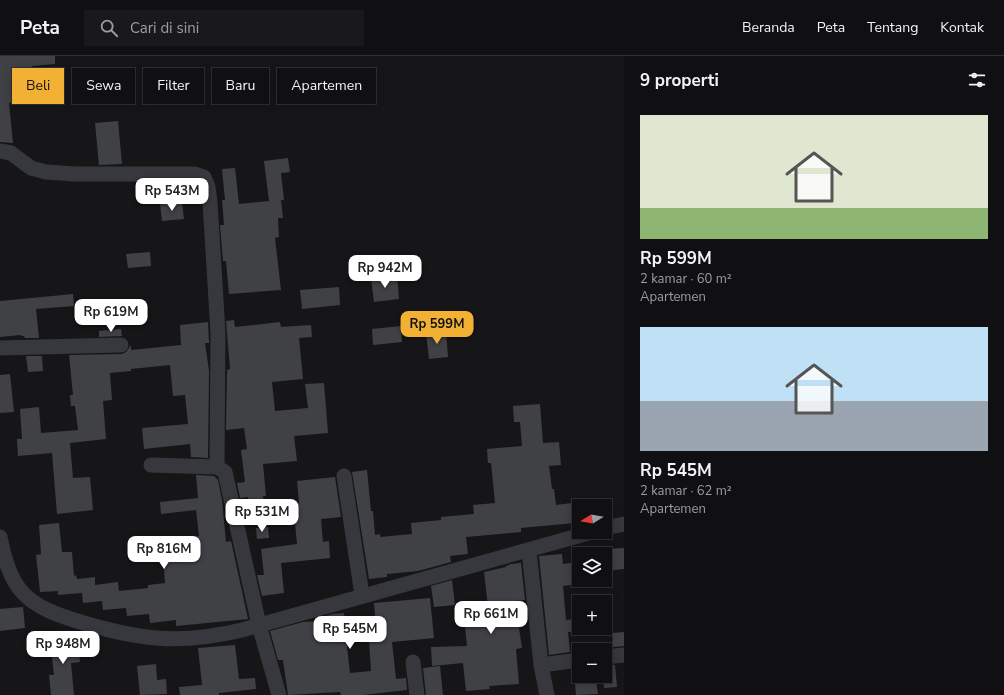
<!DOCTYPE html>
<html lang="id">
<head>
<meta charset="utf-8">
<style>
	:root { --surface:#101012; --page:#19191b; --text:#f1f3f6; --muted:#9c9d9f; --line:#303032; --accent:#f2b134 }
	body { margin:0; font-family:"Nunito Sans",sans-serif; background:var(--page); color:var(--text); height:100vh; display:flex; flex-direction:column; font-size:15px; white-space:nowrap }
	* { box-sizing:border-box; margin:0 }
	p { font-size:13px; color:var(--muted) }
	.icon { flex:none; width:22px; height:22px; fill:none; stroke:currentColor; stroke-width:2; stroke-linecap:round; stroke-linejoin:round }
	.map { position:relative; flex:1; overflow:hidden }
	.details { display:flex; flex-direction:column; background:var(--surface); width:380px }
	.details>* { flex:none }
	.banner { position:absolute; left:12px; top:12px; width:380px; height:36px; display:flex; gap:8px }
	.needle { width:26px; rotate:259deg }
	.fabs { position:absolute; left:572px; top:443px; display:grid; gap:8px }
	.fabs a { display:grid; place-items:center; width:40px; height:40px; border-radius:0px; background:var(--surface); box-shadow:0 2px 10px #0003,0 0 0 1px var(--line); font-size:20px }
	.price { position:absolute; translate:-50% -34px; padding:0 9px; border-radius:8px; background:#fff; color:#222; font-size:13px; line-height:26px; filter:drop-shadow(0 1px 2px #0008) }
	.price::after { content:''; position:absolute; left:50%; top:24px; width:12px; height:9px; margin-left:-6px; background:inherit; clip-path:polygon(0 0,100% 0,50% 100%) }
	.price.selected { background:var(--accent); color:#111 }
	ul { padding:0; list-style:none }
	li { display:grid; align-content:center; gap:8px; height:212px; padding:0 16px }
	li span { display:grid; place-items:center; height:124px; border-radius:0px; color:#555 }
	li>.icon { margin-inline-start:auto }
	span .icon { width:72px; height:72px; fill:#fffc; stroke-width:1 }
	li b { font-size:17px }
	h2 { display:flex; justify-content:space-between; align-items:center; height:48px; padding:0 16px; font-size:17px }
	.chip { padding:0 14px; border-radius:0px; background:var(--surface); box-shadow:0 2px 10px #0003,0 0 0 1px var(--line); font-size:14px; line-height:36px }
	.chip.selected { background:var(--accent); color:#111 }
	header { display:flex; align-items:center; gap:24px; box-sizing:border-box; height:56px; padding:0 20px; background:var(--surface); border-bottom:1px solid var(--line) }
	header strong { font-size:19px }
	nav { display:flex; gap:22px; margin-inline-start:auto; font-size:14px }
	.search { width:280px; height:36px; background:var(--page); display:flex; align-items:center; gap:10px; box-sizing:border-box; padding:0 14px; border-radius:0px; color:var(--muted); font-size:15px }
	main { display:flex; flex:1; min-height:0 }
	.map>svg:first-child { display:block }
	.building { fill:#404145 }
	.lines { fill:none; stroke-linecap:round; stroke-linejoin:round }
	.minor { stroke:#37383d; stroke-width:15 }
</style>
</head>
<body>
<header>
<strong>Peta</strong>
<div class="search"><svg class="icon" aria-label="search" viewBox="0 0 24 24"><circle cx="10" cy="10" r="6"/><path d="M15 15l6 6"/></svg>Cari di sini</div>
<nav><a>Beranda</a><a>Peta</a><a>Tentang</a><a>Kontak</a></nav>
</header>
<main>
<div class="map">
<svg width="624" height="639" viewBox="0 0 624 639">
	<rect width="100%" height="100%" fill="#161618"/>
	<g class="building">
		<polygon points="0,0 55,0 55,8 32,10 35,41 13,43 13,46 9,47 13,87 0,86"/>
		<polygon points="118,65 122,108 99,109 95,67"/>
		<polygon points="288,102 290,116 281,117 284,144 281,144 283,162 278,162 279,181 275,182 281,234 229,238 226,205 223,205 220,169 224,169 222,144 225,144 222,113 235,112 239,148 269,145 264,105"/>
		<polygon points="182,146 184,163 162,165 160,148"/>
		<polygon points="150,196 151,210 128,212 126,198"/>
		<polygon points="397,220 399,243 374,246 371,223"/>
		<polygon points="339,231 340,249 302,253 300,234"/>
		<polygon points="73,238 74,250 36,253 39,282 25,282 24,280 21,280 21,279 0,281 0,245"/>
		<polygon points="234,264 235,271 280,266 281,271 311,269 312,281 299,282 303,323 272,326 275,355 308,352 305,328 324,327 328,377 294,380 297,405 263,408 266,440 263,440 265,460 250,462 248,441 240,442 237,427 245,426 241,394 247,393 244,372 226,374 227,314 230,313 226,265"/>
		<polygon points="208,266 209,287 205,287 209,315 208,402 191,401 190,388 144,393 142,372 188,368 185,339 173,340 170,309 131,313 131,315 110,317 112,344 103,345 106,383 70,387 73,422 90,421 93,454 57,458 52,397 18,400 17,383 22,383 20,353 39,351 41,377 78,374 75,350 71,350 70,339 73,339 69,299 122,298 126,296 131,289 131,294 181,289 180,269"/>
		<polygon points="401,270 402,286 373,289 372,273"/>
		<polygon points="121,273 122,280 99,281 99,275"/>
		<polygon points="446,275 448,301 429,303 426,277"/>
		<polygon points="26,300 42,300 43,315 28,316"/>
		<polygon points="10,318 14,356 0,357 0,319"/>
		<polygon points="540,348 543,387 559,386 561,409 549,410 552,433 554,433 556,449 572,447 574,467 521,472 521,476 466,481 468,498 450,500 451,506 418,515 387,518 387,521 369,523 352,416 367,414 371,455 373,455 375,479 380,478 380,481 412,478 411,467 441,464 441,461 474,458 473,449 495,447 491,407 488,407 487,393 522,390 520,366 514,366 513,350"/>
		<polygon points="196,419 214,420 218,424 222,444 226,486 231,485 248,563 176,570 176,564 150,567 149,558 127,560 126,552 103,554 102,545 83,547 82,537 58,539 58,535 40,536 36,499 41,498 39,469 59,467 62,496 72,496 74,520 76,519 77,523 95,521 95,529 118,526 119,535 148,532 148,529 165,527 163,498 153,499 152,485 199,480 196,454 161,458 160,446 198,442"/>
		<polygon points="335,421 341,461 321,463 323,486 329,485 330,502 281,507 284,537 262,540 257,519 264,519 261,493 297,488 293,447 299,447 297,425"/>
		<polygon points="268,471 269,482 257,483 256,472"/>
		<polygon points="624,492 624,513 605,515 605,493"/>
		<polygon points="562,498 563,508 579,506 579,528 563,530 566,564 576,563 577,575 568,576 570,596 549,599 539,500"/>
		<polygon points="521,507 525,544 515,545 522,592 516,593 519,628 489,630 490,633 466,635 463,607 432,610 431,591 467,590 464,562 489,560 484,516 506,511 506,510 511,508"/>
		<polygon points="452,524 455,549 434,551 431,530"/>
		<polygon points="430,542 434,582 392,586 396,623 406,622 407,634 363,639 341,639 340,636 288,639 283,604 278,604 270,575 303,566 320,565 320,562 332,558 344,557 346,575 350,574 351,590 347,591 350,617 371,615 369,585 377,584 374,547"/>
		<polygon points="23,551 25,572 0,575 0,553"/>
		<polygon points="624,576 624,590 613,591 612,577"/>
		<polygon points="77,581 80,606 71,607 74,639 51,639 49,619 54,619 50,584"/>
		<polygon points="235,589 239,623 255,622 256,633 219,637 219,639 180,639 179,631 202,629 198,592"/>
		<polygon points="156,608 157,624 166,623 167,638 140,639 137,610"/>
		<polygon points="615,609 617,631 604,632 603,620 605,620 605,610"/>
		<polygon points="440,610 443,639 426,639 423,612"/>
		<polygon points="596,625 598,638 576,639 575,627"/>
	</g>
	<g class="lines">
		<g class="minor">
			<polyline points="0,95 11,97 31,112 46,116 75,118 195,118 204,121 208,131 210,146 218,277 217,411"/>
			<polyline points="0,292 121,289"/>
			<polyline points="151,409 217,411 225,416 259,569 279,639"/>
			<polyline points="344,420 362,539"/>
			<polyline points="605,472 624,468"/>
			<path d="M0,481c4,19 9,41 23,56 14,15 35,22 54,28 62,19 102,24 165,9l350,-98"/>
			<polyline points="529,494 541,609 547,639"/>
			<polyline points="605,601 624,599"/>
			<polyline points="413,606 417,639"/>
			<polyline points="541,609 579,604"/>
		</g>
	</g>
</svg>
<div class="fabs">
<a><svg class="needle" viewBox="-14 -14 28 28"><path d="M0-13l5 13h-10z" fill="#e53935"/><path d="M0 13l5-13h-10z" fill="#9c9d9f"/></svg></a>
<a><svg class="icon" aria-label="layers" viewBox="0 0 24 24"><path d="M12 4l9 5-9 5-9-5zM3 14l9 5 9-5"/></svg></a>
<a>+</a>
<a>−</a>
</div>
<b class="price" style="left:172px;top:156px">Rp 543M</b>
<b class="price" style="left:385px;top:233px">Rp 942M</b>
<b class="price" style="left:111px;top:277px">Rp 619M</b>
<b class="price selected" style="left:437px;top:289px">Rp 599M</b>
<b class="price" style="left:262px;top:477px">Rp 531M</b>
<b class="price" style="left:164px;top:514px">Rp 816M</b>
<b class="price" style="left:491px;top:579px">Rp 661M</b>
<b class="price" style="left:350px;top:594px">Rp 545M</b>
<b class="price" style="left:63px;top:609px">Rp 948M</b>
<div class="banner">
<a class="chip selected">Beli</a>
<a class="chip">Sewa</a>
<a class="chip">Filter</a>
<a class="chip">Baru</a>
<a class="chip">Apartemen</a>
</div>
</div>
<section class="details">
<h2>9 properti<svg class="icon" aria-label="filters" viewBox="0 0 24 24"><path d="M4 7h16M4 17h16"/><circle cx="9" cy="7" r="2"/><circle cx="15" cy="17" r="2"/></svg></h2>
<ul>
<li><span style="background:linear-gradient(#dfe7d0 75%,#8fb573 0)"><svg class="icon" aria-label="home" viewBox="0 0 24 24"><path d="M3 11l9-7 9 7M6 9v11h12V9"/></svg></span><div><b>Rp 599M</b><p>2 kamar · 60 m²</p><p>Apartemen</p></div></li>
<li><span style="background:linear-gradient(#bfe0f5 60%,#9aa5b1 0)"><svg class="icon" aria-label="home" viewBox="0 0 24 24"><path d="M3 11l9-7 9 7M6 9v11h12V9"/></svg></span><div><b>Rp 545M</b><p>2 kamar · 62 m²</p><p>Apartemen</p></div></li>
</ul>
</section>
</main>
</body>
</html>
